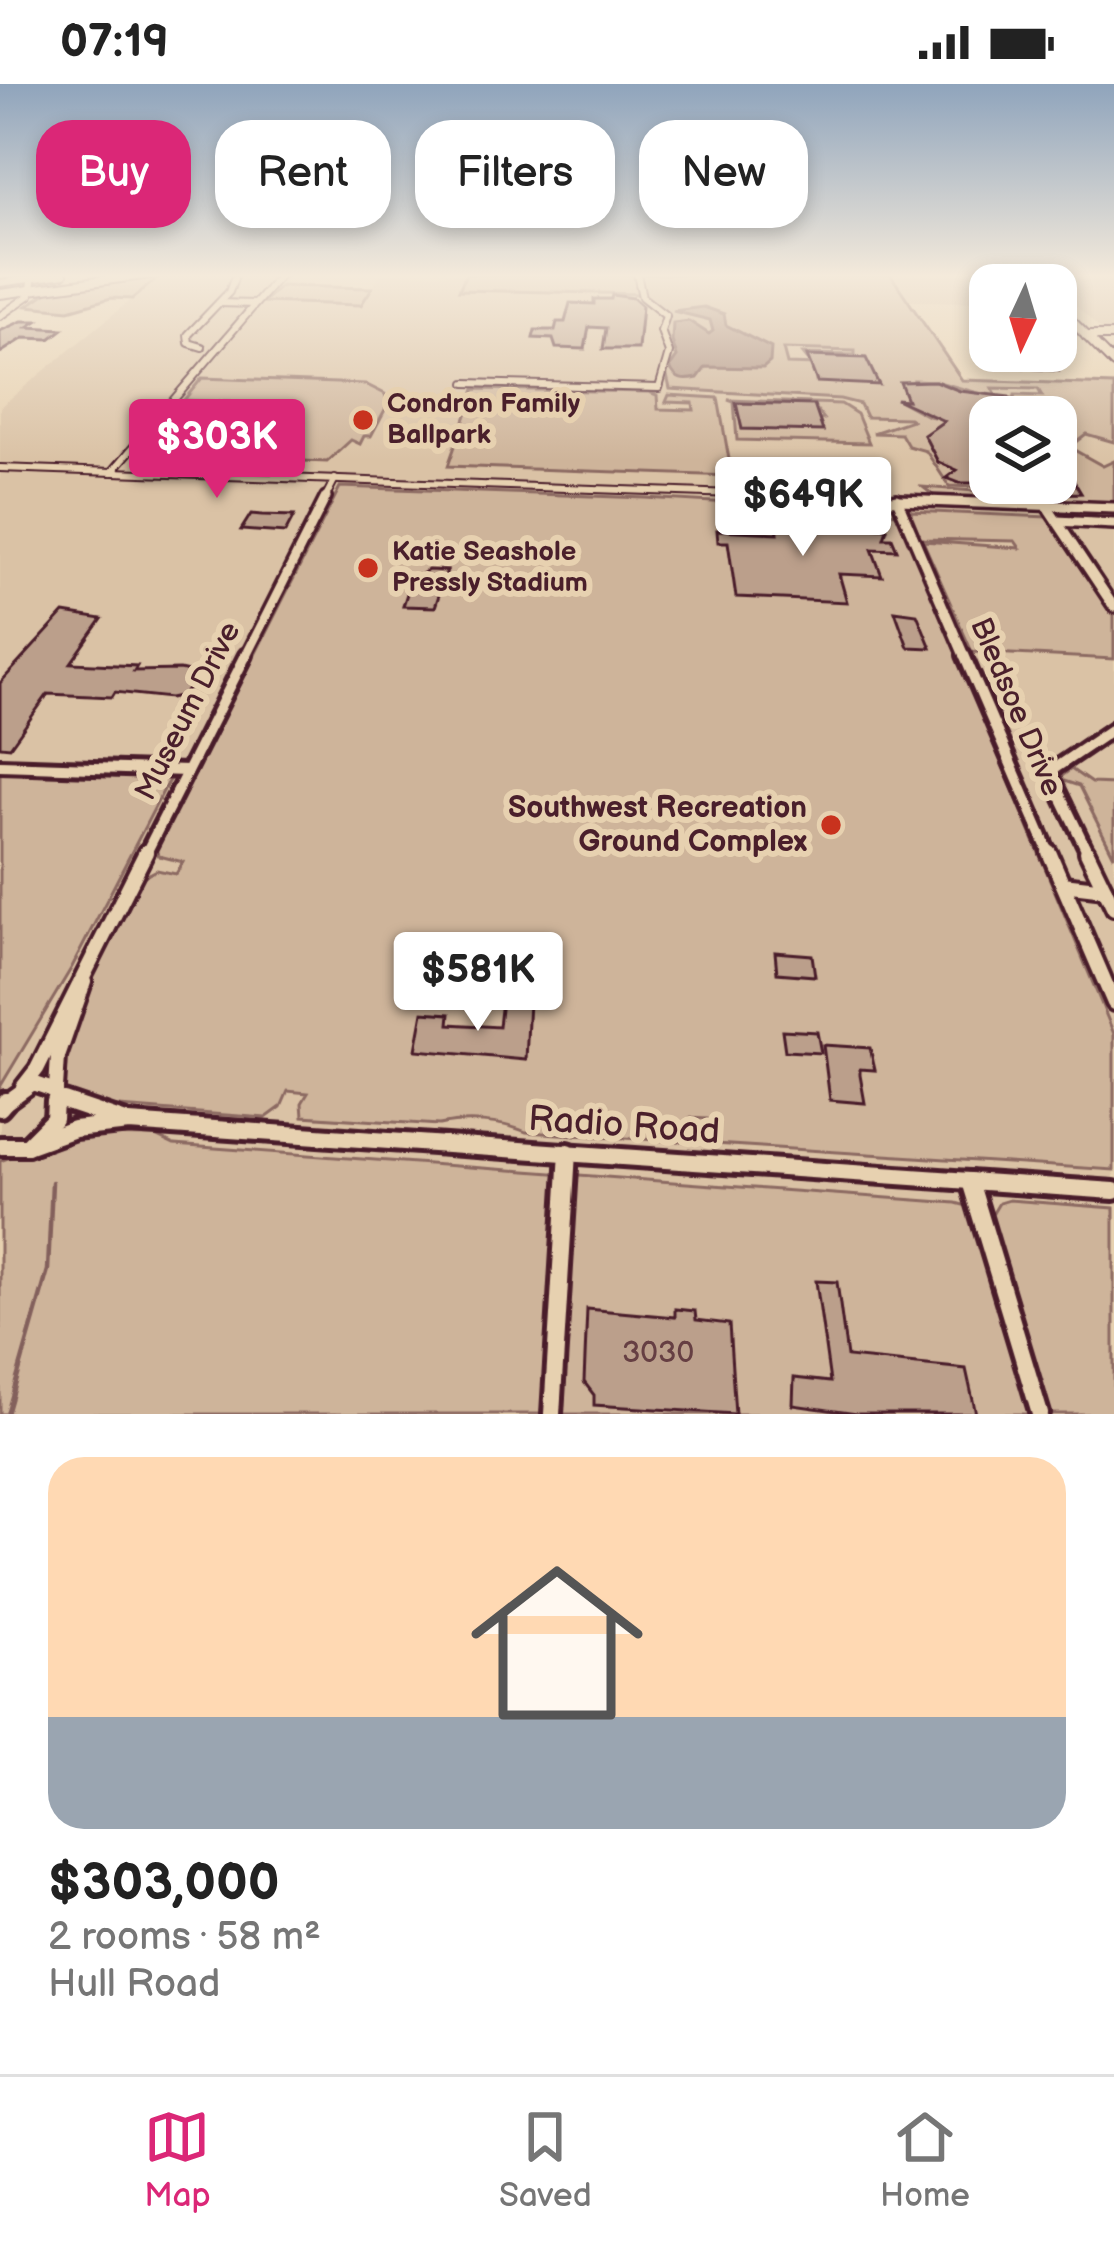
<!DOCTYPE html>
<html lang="en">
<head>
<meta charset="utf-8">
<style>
	:root { --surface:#fff; --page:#f2f2f2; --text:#222; --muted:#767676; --line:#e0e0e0; --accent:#db2777 }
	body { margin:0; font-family:"Balsamiq Sans",sans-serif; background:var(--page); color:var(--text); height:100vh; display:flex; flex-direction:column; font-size:45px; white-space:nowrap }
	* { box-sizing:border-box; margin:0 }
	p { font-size:39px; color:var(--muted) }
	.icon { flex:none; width:66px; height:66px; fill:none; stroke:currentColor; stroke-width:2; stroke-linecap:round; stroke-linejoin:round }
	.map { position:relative; height:1330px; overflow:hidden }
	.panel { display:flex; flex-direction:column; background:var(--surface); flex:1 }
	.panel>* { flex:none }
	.hud { position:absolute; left:36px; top:36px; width:1044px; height:108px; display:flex; gap:24px }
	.needle { width:78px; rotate:184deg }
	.buttons { position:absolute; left:969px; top:180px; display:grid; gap:24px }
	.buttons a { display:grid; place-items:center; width:108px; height:108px; border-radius:24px; background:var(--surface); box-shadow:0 6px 18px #0003; font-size:60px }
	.price { position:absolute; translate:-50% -102px; padding:0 27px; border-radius:12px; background:#fff; color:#222; font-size:39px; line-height:78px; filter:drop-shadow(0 3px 6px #0008) }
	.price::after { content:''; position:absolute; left:50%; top:72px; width:36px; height:27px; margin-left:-18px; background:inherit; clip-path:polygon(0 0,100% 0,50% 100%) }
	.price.on { background:var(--accent); color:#fff }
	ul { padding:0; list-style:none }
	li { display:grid; align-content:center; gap:24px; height:636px; padding:0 48px }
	li span { display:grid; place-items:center; height:372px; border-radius:36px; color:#555 }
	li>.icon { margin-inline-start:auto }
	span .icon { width:216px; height:216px; fill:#fffc; stroke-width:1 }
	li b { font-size:51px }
	.pill { padding:0 42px; border-radius:36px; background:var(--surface); box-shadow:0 6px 18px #0003; font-size:42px; line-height:108px }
	.pill.on { background:var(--accent); color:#fff }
	.status { display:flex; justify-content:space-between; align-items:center; height:84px; padding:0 60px; background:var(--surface); direction:ltr }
	.status svg { height:33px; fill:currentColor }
	.menu { display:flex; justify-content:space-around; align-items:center; height:168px; border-top:3px solid var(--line); background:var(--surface); font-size:33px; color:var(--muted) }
	.menu a { display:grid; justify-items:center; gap:6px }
	.menu .on { color:var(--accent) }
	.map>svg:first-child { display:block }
	.built { fill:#dac2a5; fill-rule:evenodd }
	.green { fill:#ceb49a; stroke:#8c6a62; stroke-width:3; fill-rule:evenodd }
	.water { fill:#a98b7b; stroke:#83605b; stroke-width:3 }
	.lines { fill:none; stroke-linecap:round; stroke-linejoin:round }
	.stream { stroke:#83605b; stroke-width:4.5 }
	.building { fill:#bb9f8b; stroke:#4a1f2b; stroke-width:3 }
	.minor-far4-casing { stroke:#4a1f2b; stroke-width:10 }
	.minor-far3-casing { stroke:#4a1f2b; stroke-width:16 }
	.minor-far2-casing { stroke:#4a1f2b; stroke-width:20 }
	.minor-far1-casing { stroke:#4a1f2b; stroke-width:22 }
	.minor-casing { stroke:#4a1f2b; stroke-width:26 }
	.major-casing { stroke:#4a1f2b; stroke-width:12 }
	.minor-far4 { stroke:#e7d1b0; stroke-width:6 }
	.minor-far3 { stroke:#e7d1b0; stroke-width:9 }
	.minor-far2 { stroke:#e7d1b0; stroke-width:10 }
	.minor-far1 { stroke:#e7d1b0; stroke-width:14 }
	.minor { stroke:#e7d1b0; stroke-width:16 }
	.major { stroke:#e7d1b0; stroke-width:8 }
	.poi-dot { fill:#c8321e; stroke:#e7d1b0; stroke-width:4.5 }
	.labels { text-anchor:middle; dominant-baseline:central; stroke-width:12; stroke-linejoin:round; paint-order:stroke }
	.far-poi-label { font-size:27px; font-weight:bold; fill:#4a1f2b; stroke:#e7d1b0; text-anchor:start }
	.street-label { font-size:30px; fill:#4a1f2b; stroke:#e7d1b0 }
	.poi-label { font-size:30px; font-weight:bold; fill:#4a1f2b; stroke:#e7d1b0; text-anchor:end }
	.near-number-label { font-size:30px; fill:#663f43 }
	.near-street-label { font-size:36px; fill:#4a1f2b; stroke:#e7d1b0 }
</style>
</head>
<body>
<div class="status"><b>07:19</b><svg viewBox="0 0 49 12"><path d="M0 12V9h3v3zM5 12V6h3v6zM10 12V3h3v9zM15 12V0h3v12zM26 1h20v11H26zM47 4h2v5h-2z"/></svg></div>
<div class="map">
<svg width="1114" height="1330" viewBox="0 0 1114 1330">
	<rect width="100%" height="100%" fill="#e7d1b0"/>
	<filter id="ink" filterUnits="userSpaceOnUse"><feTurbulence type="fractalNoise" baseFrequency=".00833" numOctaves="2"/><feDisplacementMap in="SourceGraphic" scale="24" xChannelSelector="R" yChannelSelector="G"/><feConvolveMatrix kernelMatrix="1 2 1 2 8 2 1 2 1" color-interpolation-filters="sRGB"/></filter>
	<g filter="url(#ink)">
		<g class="built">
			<path d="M171,190h120l-8,12 89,2 9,-14h637l11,11h-39v17l-82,-1 54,79 152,5v1029h-1114v-1007l160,-131zM990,333h66v66h-66z"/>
			<polygon points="1046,193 1114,195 1114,248 1103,248"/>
		</g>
		<g class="green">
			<path d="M466,190h424l72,106 152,5v57l-28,-8 -17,13 34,19 11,-5v43l-378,-16 197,7 -10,-8 90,7 -5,-6 -59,-2 -23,-35 -18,-5 -7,-12 -28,-1 39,-13 -3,-2 -43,-1 -6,-13 -20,-5 -170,-10 -4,-18 6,-20 -8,-20 4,-15 -25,-22 -184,-4zM783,265l72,2v4l-52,-1 4,5 17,-4 41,3 13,25 -62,-2 1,-16 -30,-1zM914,296l21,1 54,15 8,1 -5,-9 46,1 4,7 -27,-1 -2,7 11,15h32v51l10,1 7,9h-10l17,15c-26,2 -43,-2 -67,-8 -21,-6 -46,2 -65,-7l9,-8 -19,-8 -14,-27 10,-7 56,10v-20h-15l8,7 -55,-9 -28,-15 8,-1 -4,-7 11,-8z"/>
			<polygon points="160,192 132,215 111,214 69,226 27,222 49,207"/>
			<polygon points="281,202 372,204 361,221 263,218"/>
			<polygon points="202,294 365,300 385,310 388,320 371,352 364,352 360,360 351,356 327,378 228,374 201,354 229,318 184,316"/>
			<polygon points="475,305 649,308 657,311 658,325 694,326 693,319 666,318 669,311 718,314 732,392 448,382"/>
			<path d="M728,316l113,4 16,10 12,29 -132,-3 -3,-38zM737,320l76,1 11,14 -5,1 4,10 -81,-1z"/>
			<path d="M340,403l305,11 253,15 216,521v136l-399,-26 -8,-25 -17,-1v24l-164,-10c-25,-11 -61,-13 -87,-7l-136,-9 -1,-13 6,-10 -20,-2 -7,16 -15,11 -187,-14 -14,-10c-15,-58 52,-164 78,-217l14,-7 19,4 7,-12 -24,-6 -3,-6z"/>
			<polygon points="910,427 1048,433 1114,531 1114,575 972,568 923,457 1020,464 1015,457 921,455"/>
			<polygon points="1071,685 1091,699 1114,700 1114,772 1079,702 1058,695"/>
			<polygon points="0,686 170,694 72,883 0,1003"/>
			<polygon points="87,1051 155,1052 174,1061 956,1119 993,1129 999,1119 1009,1116 1114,1124 1114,1330 0,1330 0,1077 55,1056"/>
		</g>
		<path class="water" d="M704,223l20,7 2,11 45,23 -1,14 -7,6 -57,-1 -8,11c-14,3 -22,3 -28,-11l7,-10 -5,-16 1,-18 16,-2 20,13 4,-3 -3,-11 -37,-9z"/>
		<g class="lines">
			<polyline class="stream" points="7,1330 48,1186 52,1098"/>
		</g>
		<g class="building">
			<polygon points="612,211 633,214 642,222 638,265 603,265 606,244 589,243 585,265 556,264 553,255 533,254 535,246 555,246 557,238 565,238 570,219 594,220 594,215 611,215"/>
			<polygon points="22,237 37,237 28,243 63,245 50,255 24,254 0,269 0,247"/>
			<polygon points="983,267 1042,271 1057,287 994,281"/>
			<polygon points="807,272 866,274 879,301 817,298"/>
			<polygon points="935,297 960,307 1009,313 1024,333 975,334 990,346 990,399 959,399 946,394 957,386 938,378 924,351 944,337 896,315 907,316 900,298"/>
			<polygon points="736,319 814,321 823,347 742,345"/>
			<polygon points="1056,384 1066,384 1081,409 1040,410 1008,400 1056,399"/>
			<polygon points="251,430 262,431 294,432 285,449 241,446"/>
			<polygon points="776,432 887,445 884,454 892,454 897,466 872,465 882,492 839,490 847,518 736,513 728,458 718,458 717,446 778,449"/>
			<polygon points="428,486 447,487 435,523 403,522 411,497"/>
			<polygon points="895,527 917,530 931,564 908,563"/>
			<polygon points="64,529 102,535 71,579 137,582 134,587 180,586 197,590 192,600 184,611 170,614 115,608 112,613 48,610 10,663 0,662 0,599"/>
			<polygon points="775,868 812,871 815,892 777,889"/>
			<polygon points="502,916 529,917 526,976 416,966 423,928 450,930 449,940 499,943"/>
			<polygon points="782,946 817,948 821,969 785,967"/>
			<polygon points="823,961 870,964 875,986 860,985 860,991 865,1019 830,1016"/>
			<polygon points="816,1197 837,1198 847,1273 966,1285 976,1330 857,1330 793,1321 794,1294 830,1298"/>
			<polygon points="587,1225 675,1233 675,1225 695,1227 696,1236 729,1240 735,1330 594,1321 594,1311 584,1298"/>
		</g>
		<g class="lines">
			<g class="minor-far4-casing">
				<g id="minor-far4">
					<polyline points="0,199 64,190"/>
					<polyline points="219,219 255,220"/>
					<polyline points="0,232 30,211 32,198"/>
					<polyline points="202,263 189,259 188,251 229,208 234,195"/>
					<polyline points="466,299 659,304 669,269 661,247 666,232 642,213 637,190"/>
					<polyline points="0,384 904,416"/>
					<polyline points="112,388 281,190"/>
					<polyline points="324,416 335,395"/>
				</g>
			</g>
			<g class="minor-far3-casing">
				<g id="minor-far3">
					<polyline points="820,413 1114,424"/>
					<polyline points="897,415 965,574"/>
					<polyline points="1046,421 1114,523"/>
					<polyline points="1057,437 1114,440"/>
					<polyline points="245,574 326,413"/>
				</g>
			</g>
			<g class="minor-far2-casing">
				<g id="minor-far2">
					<polyline points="964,571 1050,771"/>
					<polyline points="0,681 187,687"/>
					<polyline points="145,771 246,571"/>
					<polyline points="1089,771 1051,692 1055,684 1114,644"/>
				</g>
			</g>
			<g class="minor-far1-casing">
				<g id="minor-far1">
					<polyline points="1049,768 1114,919"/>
					<polyline points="1087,768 1114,824"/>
					<polyline points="1063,800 1105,805"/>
					<polyline points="23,1003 37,985 146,768"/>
					<polyline points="59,1015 72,1020"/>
					<polyline points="4,1020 33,999 56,1007"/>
					<polyline points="55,1020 58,973 84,898"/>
				</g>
			</g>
			<g class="minor-casing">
				<g id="minor">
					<polyline points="64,1017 126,1038"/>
					<polyline points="0,1024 6,1017"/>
					<polyline points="0,1062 27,1062 54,1035 55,1017"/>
					<polyline points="27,1062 74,1045 129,1039 1114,1107"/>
					<polyline points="970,1097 1040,1330"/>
					<polyline points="552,1330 568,1068"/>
				</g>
			</g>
			<g class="major-casing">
				<g id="major">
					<polyline points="1037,190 1048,201"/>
					<polyline points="0,210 151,190"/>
					<polyline points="1056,221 1114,280"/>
					<polyline points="1086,252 1114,252"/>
				</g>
			</g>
			<use href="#minor-far4" class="minor-far4"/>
			<use href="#minor-far3" class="minor-far3"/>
			<use href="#minor-far2" class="minor-far2"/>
			<use href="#minor-far1" class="minor-far1"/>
			<use href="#minor" class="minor"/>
			<use href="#major" class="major"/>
		</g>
	</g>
	<linearGradient id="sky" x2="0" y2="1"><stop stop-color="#8fa4bc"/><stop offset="0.51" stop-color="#f4eadb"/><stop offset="1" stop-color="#f4eadb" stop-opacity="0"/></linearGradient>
	<rect width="1114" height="376" fill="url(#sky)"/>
	<g class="poi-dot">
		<circle cx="363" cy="336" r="12"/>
		<circle cx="368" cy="484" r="12"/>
		<circle cx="831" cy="741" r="12"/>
	</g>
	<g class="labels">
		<g class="far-poi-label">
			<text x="387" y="320">Condron Family<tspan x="387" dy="31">Ballpark</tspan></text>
			<text x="392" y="468">Katie Seashole<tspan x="392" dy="31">Pressly Stadium</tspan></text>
		</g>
		<g class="street-label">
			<text transform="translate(1016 623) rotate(67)">Bledsoe Drive</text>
			<text transform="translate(188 627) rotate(-63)">Museum Drive</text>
		</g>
		<g class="poi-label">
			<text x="807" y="724">Southwest Recreation<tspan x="807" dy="34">Ground Complex</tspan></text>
		</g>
		<g class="near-number-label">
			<text x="658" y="1269">3030</text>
		</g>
		<g class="near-street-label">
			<text transform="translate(624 1042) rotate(4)">Radio Road</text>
		</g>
	</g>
</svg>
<div class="buttons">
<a><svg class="needle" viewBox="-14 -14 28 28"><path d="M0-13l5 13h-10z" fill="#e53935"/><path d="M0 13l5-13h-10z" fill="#767676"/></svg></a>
<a><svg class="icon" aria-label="layers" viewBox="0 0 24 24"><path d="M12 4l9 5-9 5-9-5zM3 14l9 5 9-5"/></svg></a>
</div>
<b class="price on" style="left:217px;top:417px">$303K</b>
<b class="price" style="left:803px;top:475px">$649K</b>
<b class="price" style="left:478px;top:950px">$581K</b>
<div class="hud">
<a class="pill on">Buy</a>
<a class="pill">Rent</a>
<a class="pill">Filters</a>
<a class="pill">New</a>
</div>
</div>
<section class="panel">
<ul>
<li><span style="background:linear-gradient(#ffd9b3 70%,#9aa5b1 0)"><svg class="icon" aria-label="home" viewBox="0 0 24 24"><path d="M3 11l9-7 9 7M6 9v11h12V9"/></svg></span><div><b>$303,000</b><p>2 rooms · 58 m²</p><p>Hull Road</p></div></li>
</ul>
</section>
<nav class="menu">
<a class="on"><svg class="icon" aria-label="map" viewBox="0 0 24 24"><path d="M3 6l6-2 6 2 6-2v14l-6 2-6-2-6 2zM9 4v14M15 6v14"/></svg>Map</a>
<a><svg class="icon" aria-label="saved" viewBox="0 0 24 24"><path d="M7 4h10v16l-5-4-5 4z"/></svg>Saved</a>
<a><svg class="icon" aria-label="home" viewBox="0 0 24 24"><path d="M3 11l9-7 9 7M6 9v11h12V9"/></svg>Home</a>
</nav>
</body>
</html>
